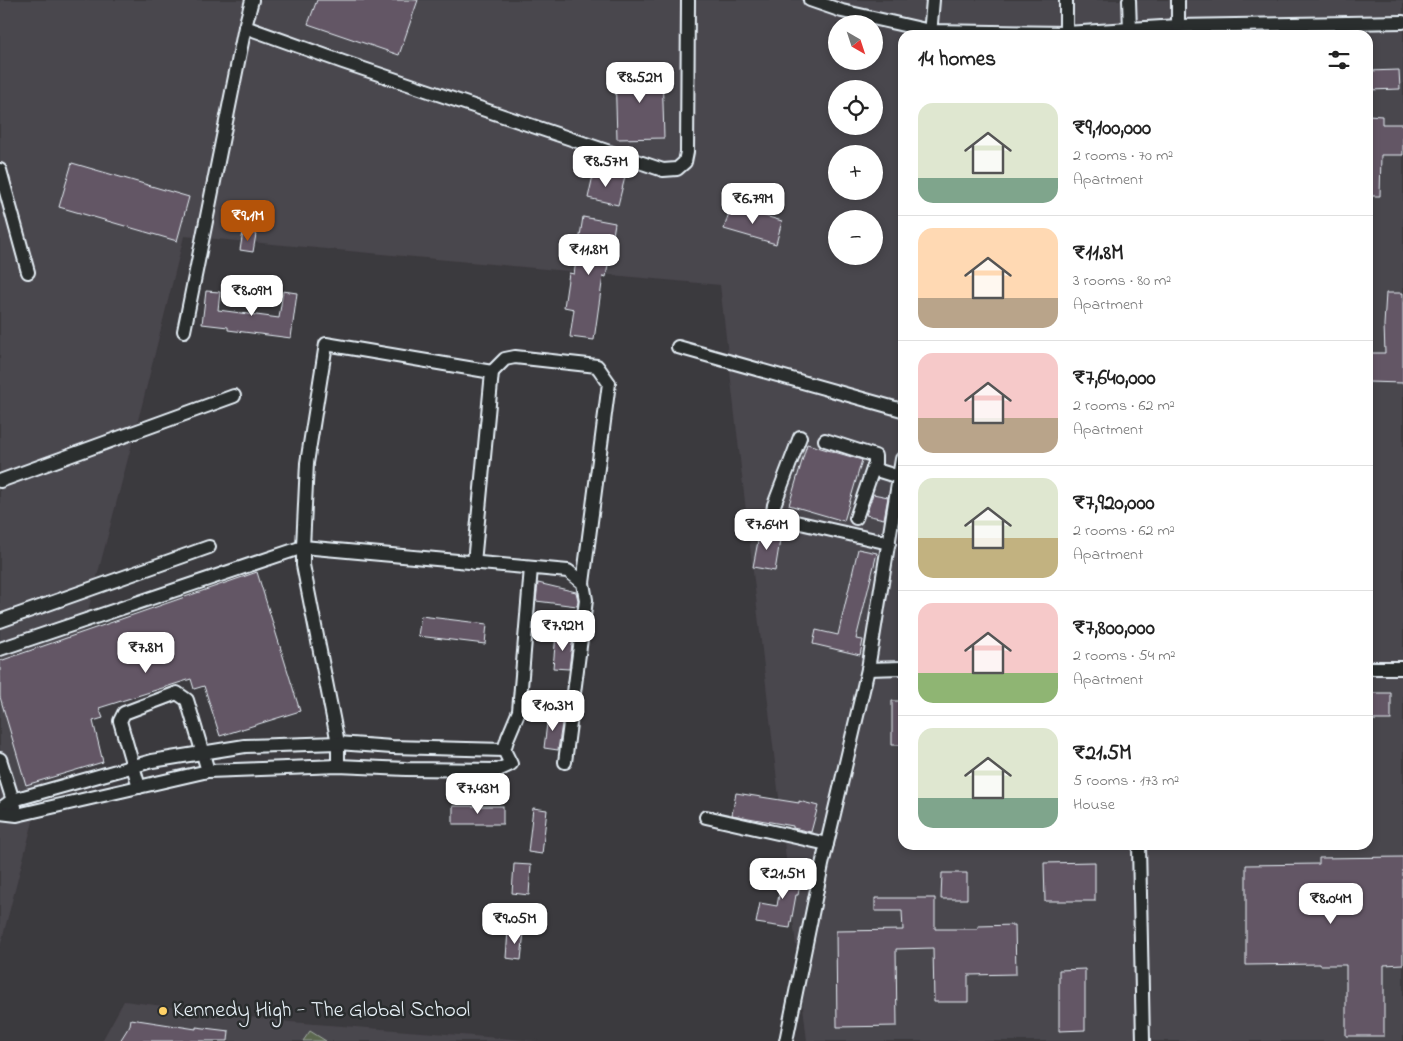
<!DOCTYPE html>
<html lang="en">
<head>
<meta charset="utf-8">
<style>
	:root { --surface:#fff; --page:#f6f6f6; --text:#222; --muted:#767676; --line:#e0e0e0; --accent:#b45309 }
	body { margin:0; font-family:"Indie Flower",sans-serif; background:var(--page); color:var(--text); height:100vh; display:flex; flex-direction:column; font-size:19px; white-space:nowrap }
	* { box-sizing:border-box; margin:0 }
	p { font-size:16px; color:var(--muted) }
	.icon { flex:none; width:28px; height:28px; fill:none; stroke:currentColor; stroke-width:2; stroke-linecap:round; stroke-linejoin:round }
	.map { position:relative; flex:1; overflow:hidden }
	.side { position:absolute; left:898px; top:30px; width:475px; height:820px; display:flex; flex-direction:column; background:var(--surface); border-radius:15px; box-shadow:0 2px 8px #0003 }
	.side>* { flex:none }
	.needle { width:32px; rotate:141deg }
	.tools { position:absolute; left:828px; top:15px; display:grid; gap:10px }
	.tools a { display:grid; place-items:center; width:55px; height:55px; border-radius:50%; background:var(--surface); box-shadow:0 2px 8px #0003; font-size:25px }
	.price { position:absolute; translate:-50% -42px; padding:0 11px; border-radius:10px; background:#fff; color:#222; font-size:16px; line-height:32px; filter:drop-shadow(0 1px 2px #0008) }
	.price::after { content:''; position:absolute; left:50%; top:30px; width:15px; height:11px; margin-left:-8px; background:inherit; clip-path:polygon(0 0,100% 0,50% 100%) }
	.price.current { background:var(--accent); color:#fff }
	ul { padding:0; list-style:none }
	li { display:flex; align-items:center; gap:15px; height:125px; padding:0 20px }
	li+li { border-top:1px solid var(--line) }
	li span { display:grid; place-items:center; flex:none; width:140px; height:100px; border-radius:15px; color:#555 }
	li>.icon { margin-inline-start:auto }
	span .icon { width:60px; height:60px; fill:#fffc; stroke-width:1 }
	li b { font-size:21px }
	h2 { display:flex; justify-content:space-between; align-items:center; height:60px; padding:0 20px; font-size:21px }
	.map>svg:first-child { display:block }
	.built { fill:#4a464d; fill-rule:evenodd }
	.green { fill:#5b6850; stroke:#a2aca4 }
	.building { fill:#645765; stroke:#e8f1f8 }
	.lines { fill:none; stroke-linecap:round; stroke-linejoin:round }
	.minor-casing { stroke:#e8f1f8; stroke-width:16 }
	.minor { stroke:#2a2d2e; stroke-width:12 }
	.poi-dot { fill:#ffd166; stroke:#2a2d2e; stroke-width:2 }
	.labels { text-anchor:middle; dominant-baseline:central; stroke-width:5; stroke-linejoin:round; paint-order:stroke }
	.poi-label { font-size:22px; fill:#e8f1f8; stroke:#2a2d2e; text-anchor:start }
</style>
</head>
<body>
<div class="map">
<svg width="1403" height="1041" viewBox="0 0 1403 1041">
	<rect width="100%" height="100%" fill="#3b3a3e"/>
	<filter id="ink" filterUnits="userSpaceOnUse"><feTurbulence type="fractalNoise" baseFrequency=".02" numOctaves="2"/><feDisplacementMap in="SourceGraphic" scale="10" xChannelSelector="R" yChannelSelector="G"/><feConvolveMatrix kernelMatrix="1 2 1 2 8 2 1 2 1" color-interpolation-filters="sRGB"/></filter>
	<g filter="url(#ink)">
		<g class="built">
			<path d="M0,0h1403v1041h-596l-87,-756 -536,-49 -41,165 -143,546zM836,24h38v37h-38zM902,35h466v810h-466zM836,89h38v37h-38zM836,154h38v37h-38zM836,219h38v37h-38z"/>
			<polygon points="124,1001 290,1022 538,1041 102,1041"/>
		</g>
		<polygon class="green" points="310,1031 326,1041 303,1041"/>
		<g class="building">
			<polygon points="317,0 418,0 399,55 308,24"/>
			<polygon points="662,69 664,138 617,139 615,70"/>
			<polygon points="1399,70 1400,89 1368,90 1368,71"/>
			<polygon points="1368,115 1382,116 1382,124 1403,124 1403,155 1381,155 1380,196 1368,196"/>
			<polygon points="72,163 189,197 177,241 59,207"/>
			<polygon points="594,171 625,177 618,205 588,198"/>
			<polygon points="731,206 782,221 776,244 724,229"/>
			<polygon points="583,217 615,223 606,277 603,276 594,340 570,337 574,309 564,307 569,273 574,274"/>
			<polygon points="243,232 256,234 253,252 240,250"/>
			<polygon points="235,279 277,286 275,298 233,291"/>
			<polygon points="206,291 220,292 218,310 279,318 283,291 297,293 291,338 228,330 228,327 202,324"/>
			<polygon points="1386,293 1403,293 1403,383 1368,382 1368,353 1385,353 1384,325"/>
			<polygon points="807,444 862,460 844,521 789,505"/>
			<polygon points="873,494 888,497 884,519 866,515"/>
			<polygon points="760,531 781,534 775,571 753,567"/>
			<polygon points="858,549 877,553 856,639 863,640 860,655 813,644 816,630 838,635"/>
			<polygon points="257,572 300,711 220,736 204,686 194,689 191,679 99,708 103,718 93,721 103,762 26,785 0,697 0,661"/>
			<polygon points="538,583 576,592 578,600 577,606 536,601"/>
			<polygon points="421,616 487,624 485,644 418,636"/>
			<polygon points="556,634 573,636 569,669 553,668"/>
			<rect x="1371" y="693" width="20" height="27"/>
			<rect x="892" y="701" width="10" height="44"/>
			<polygon points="548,715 563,717 558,750 544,748"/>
			<polygon points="736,793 799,803 799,801 818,806 811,832 793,828 793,826 732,815"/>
			<rect x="453" y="806" width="50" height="18"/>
			<polygon points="533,808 547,810 542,854 528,852"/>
			<polygon points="1403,857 1403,964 1384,965 1384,1036 1346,1036 1346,965 1320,965 1320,964 1246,965 1246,865 1319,864 1319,858"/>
			<polygon points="1095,862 1095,901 1045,901 1044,863"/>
			<polygon points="514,864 531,865 529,895 512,893"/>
			<polygon points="784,865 803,868 798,895 796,895 790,928 756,923 760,903 777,906"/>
			<polygon points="942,873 967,873 967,899 941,899"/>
			<polygon points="875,898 935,898 935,929 978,929 978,926 1015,925 1016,974 968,975 968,1002 934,1002 933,948 896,949 897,1026 837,1027 836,931 903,930 902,911 875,911"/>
			<polygon points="508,930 524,931 521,960 506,958"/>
			<polygon points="1085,969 1085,1030 1059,1031 1059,970"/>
			<polygon points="131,1019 196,1029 196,1027 229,1031 228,1041 120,1041 130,1025"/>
		</g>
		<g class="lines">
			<g class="minor-casing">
				<g id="minor">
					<polyline points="810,0 842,11 930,31 1066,33 1178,26 1403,22"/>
					<polyline points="1066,0 1066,33"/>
					<polyline points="1129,0 1130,30 1132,35"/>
					<polyline points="1178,0 1178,26"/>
					<polyline points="245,27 343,62 663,170 677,169 685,162 687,152 688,0"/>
					<polyline points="930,35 933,0"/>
					<polyline points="0,170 28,272"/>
					<polyline points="184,331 245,27 252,0"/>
					<polyline points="678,347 902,410"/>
					<polyline points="492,372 505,359 515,357 597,366 609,383 583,583"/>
					<polyline points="800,437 774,505 773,512 778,518 889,543"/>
					<polyline points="825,440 875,456 875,463 856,518"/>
					<polyline points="873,469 899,477"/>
					<polyline points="0,481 234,396"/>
					<polyline points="0,621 209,547"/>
					<polyline points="0,649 303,547 568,571 583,583 586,600 565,762"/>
					<polyline points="1368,668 1403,668"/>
					<polyline points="868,669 902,668"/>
					<polyline points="0,759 15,807"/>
					<polyline points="338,766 338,743 303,565 303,547 307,463 326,344 492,372 474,563"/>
					<polyline points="139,787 120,721 124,713 177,693 187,700 208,771"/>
					<polyline points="0,809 13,800 152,761 245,746 338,743 392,747 504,750"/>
					<polyline points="0,813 17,815 208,771 338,766 406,769 498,770 511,764 504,750 508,737 519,711 531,568"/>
					<polyline points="706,817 827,844"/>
					<polyline points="1139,845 1143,1041"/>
					<polyline points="786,1041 822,865 868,669 902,459"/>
				</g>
			</g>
			<use href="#minor" class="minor"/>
		</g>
	</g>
	<circle class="poi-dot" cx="163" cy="1011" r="5"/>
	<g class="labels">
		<g class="poi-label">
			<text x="173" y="1011">Kennedy High - The Global School</text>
		</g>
	</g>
</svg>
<div class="tools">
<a><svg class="needle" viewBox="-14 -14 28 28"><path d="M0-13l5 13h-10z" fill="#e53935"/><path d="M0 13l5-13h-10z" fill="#767676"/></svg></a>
<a><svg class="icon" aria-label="locate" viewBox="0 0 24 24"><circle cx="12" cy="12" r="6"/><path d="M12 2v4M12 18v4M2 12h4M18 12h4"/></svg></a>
<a>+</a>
<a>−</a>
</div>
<b class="price" style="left:640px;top:104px">₹8.52M</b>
<b class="price" style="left:606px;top:188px">₹8.57M</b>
<b class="price" style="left:753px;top:225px">₹6.79M</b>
<b class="price current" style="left:248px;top:242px">₹9.1M</b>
<b class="price" style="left:589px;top:276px">₹11.8M</b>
<b class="price" style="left:252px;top:317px">₹8.09M</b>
<b class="price" style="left:767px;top:551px">₹7.64M</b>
<b class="price" style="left:563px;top:652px">₹7.92M</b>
<b class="price" style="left:146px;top:674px">₹7.8M</b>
<b class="price" style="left:553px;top:732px">₹10.3M</b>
<b class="price" style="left:478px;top:815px">₹7.43M</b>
<b class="price" style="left:783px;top:900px">₹21.5M</b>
<b class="price" style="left:1331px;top:925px">₹8.04M</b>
<b class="price" style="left:515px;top:945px">₹9.05M</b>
<section class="side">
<h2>14 homes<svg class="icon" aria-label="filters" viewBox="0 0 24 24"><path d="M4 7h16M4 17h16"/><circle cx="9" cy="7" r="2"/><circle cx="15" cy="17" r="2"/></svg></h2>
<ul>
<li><span style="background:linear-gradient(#dfe7d0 75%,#7fa58c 0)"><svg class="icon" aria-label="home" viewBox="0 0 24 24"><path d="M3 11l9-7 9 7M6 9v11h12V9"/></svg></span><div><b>₹9,100,000</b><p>2 rooms · 70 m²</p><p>Apartment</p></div></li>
<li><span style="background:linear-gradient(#ffd9b3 70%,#b9a48a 0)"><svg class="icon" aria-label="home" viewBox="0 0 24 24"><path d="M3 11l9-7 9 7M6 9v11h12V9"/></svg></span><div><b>₹11.8M</b><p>3 rooms · 80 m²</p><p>Apartment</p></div></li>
<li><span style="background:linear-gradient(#f6c9c9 65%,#b9a48a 0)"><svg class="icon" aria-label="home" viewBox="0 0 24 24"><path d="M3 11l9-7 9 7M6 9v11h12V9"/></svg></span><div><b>₹7,640,000</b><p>2 rooms · 62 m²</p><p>Apartment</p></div></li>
<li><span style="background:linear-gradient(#dfe7d0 60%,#c2b280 0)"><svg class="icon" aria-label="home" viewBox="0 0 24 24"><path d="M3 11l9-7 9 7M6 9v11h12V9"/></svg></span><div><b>₹7,920,000</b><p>2 rooms · 62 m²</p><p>Apartment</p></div></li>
<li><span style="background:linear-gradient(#f6c9c9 70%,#8fb573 0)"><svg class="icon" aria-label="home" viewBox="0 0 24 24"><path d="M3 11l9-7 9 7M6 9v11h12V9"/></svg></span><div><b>₹7,800,000</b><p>2 rooms · 54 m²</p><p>Apartment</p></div></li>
<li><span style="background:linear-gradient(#dfe7d0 70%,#7fa58c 0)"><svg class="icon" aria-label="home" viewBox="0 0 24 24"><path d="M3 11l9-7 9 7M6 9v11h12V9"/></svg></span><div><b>₹21.5M</b><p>5 rooms · 173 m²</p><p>House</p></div></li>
</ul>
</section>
</div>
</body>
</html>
